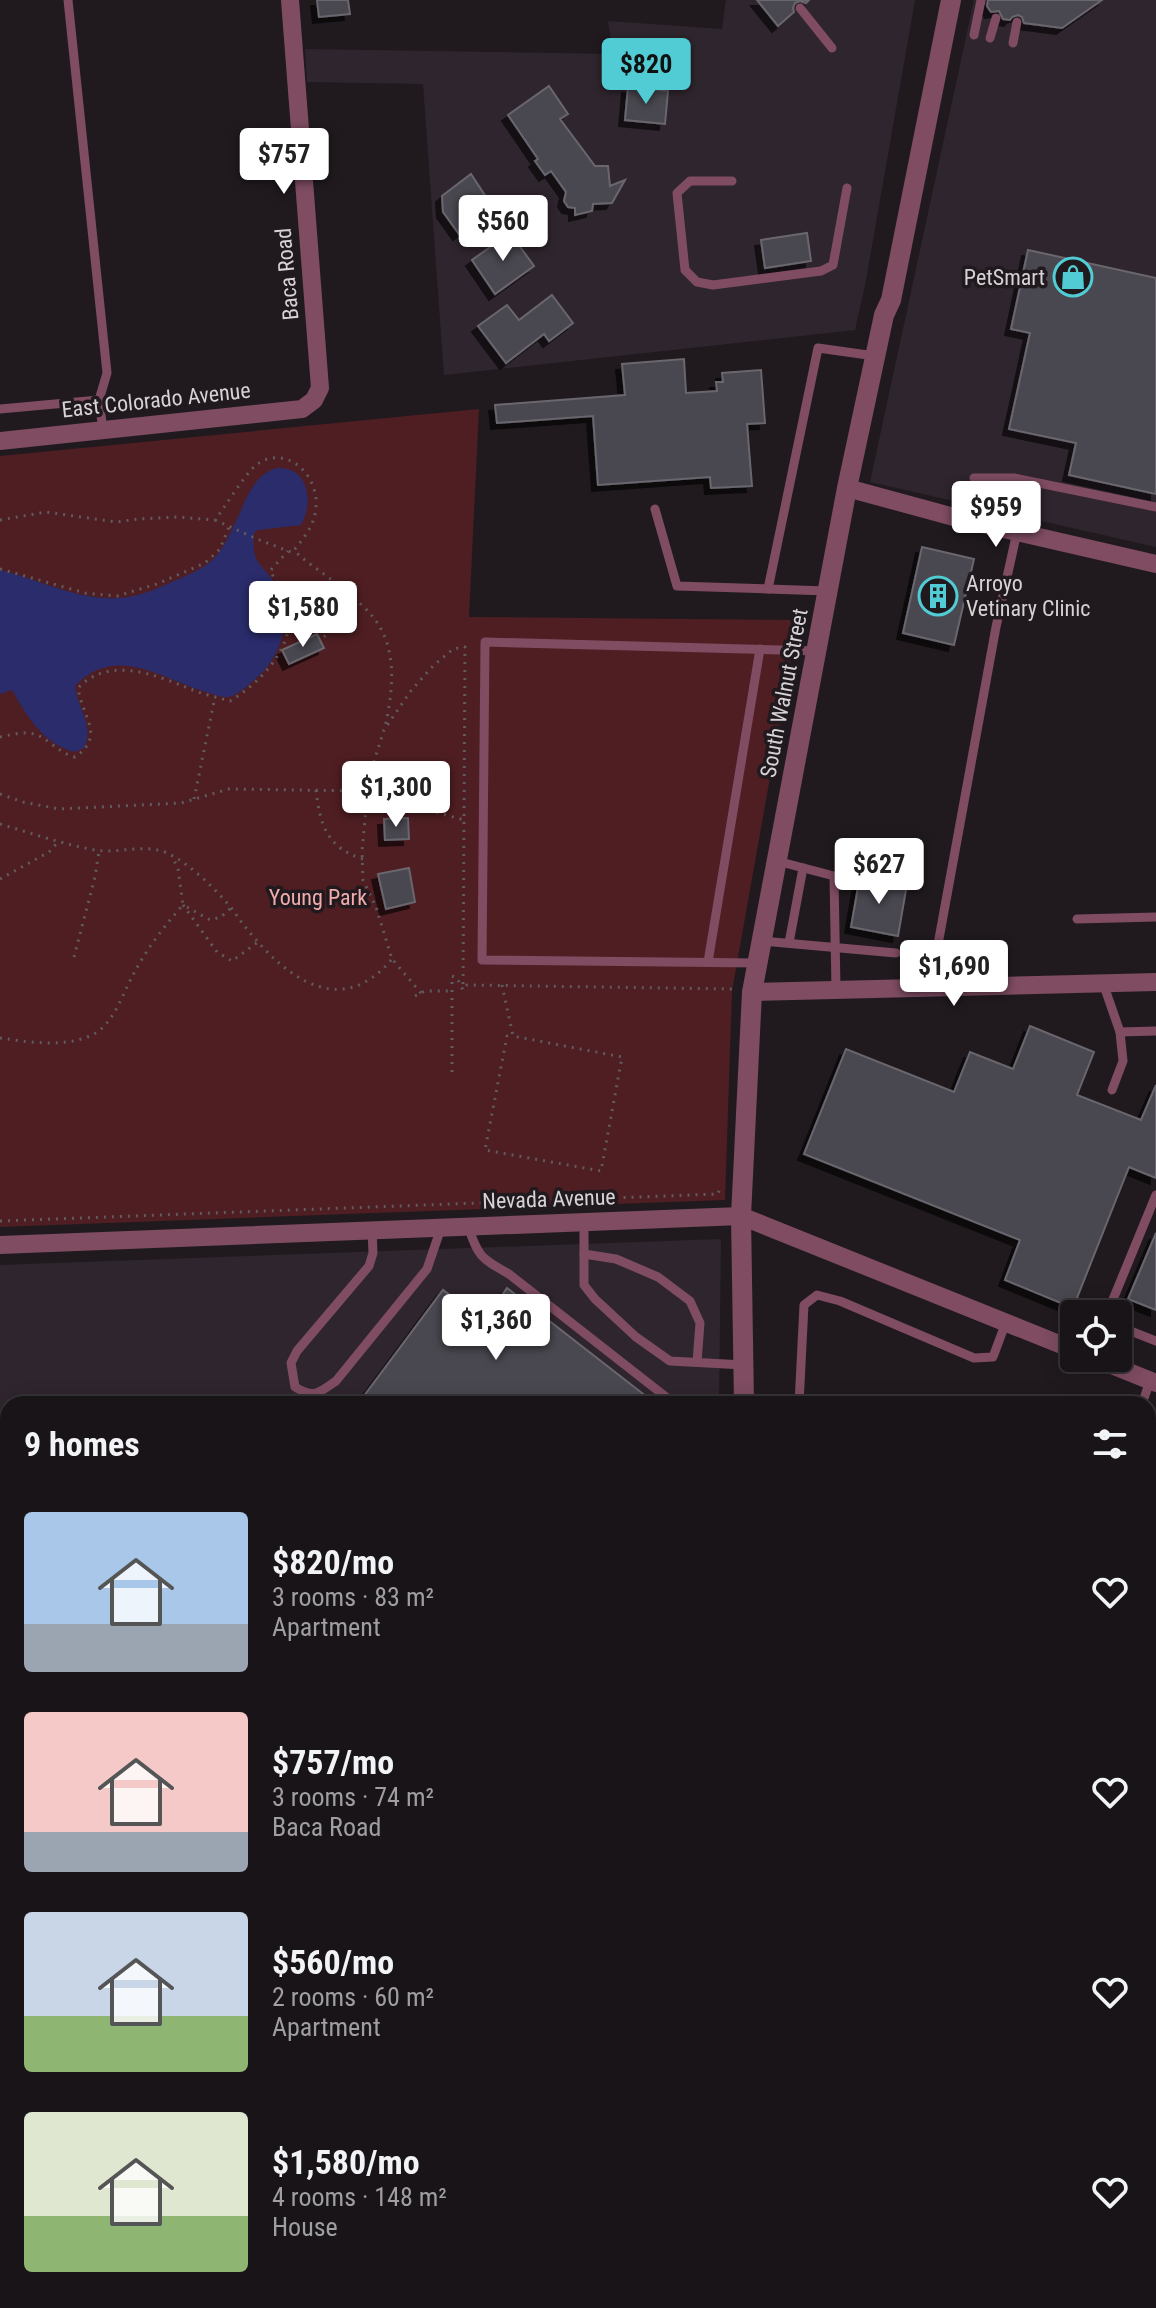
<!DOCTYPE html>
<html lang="en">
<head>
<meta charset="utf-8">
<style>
	:root { --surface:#181417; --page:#252124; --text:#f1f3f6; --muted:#9f9ea1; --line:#363336; --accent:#51ccd5 }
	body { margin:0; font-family:"Roboto Condensed",sans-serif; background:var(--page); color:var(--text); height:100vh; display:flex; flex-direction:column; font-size:30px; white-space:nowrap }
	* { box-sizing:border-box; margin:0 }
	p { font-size:26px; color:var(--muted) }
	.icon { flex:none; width:44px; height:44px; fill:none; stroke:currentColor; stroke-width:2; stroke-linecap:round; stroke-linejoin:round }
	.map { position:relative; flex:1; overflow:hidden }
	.side { position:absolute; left:0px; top:1396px; width:1156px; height:912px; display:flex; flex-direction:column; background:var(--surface); border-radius:24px 24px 0 0; box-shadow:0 4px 20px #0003,0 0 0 2px var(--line) }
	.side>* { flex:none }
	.buttons { position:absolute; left:1060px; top:1300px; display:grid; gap:16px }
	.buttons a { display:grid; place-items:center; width:72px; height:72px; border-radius:8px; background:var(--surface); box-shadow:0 4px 20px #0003,0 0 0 2px var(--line); font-size:40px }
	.price { position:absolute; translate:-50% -68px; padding:0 18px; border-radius:8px; background:#fff; color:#222; font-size:26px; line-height:52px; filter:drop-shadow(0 2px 4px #0008) }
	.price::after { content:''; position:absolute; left:50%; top:48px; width:24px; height:18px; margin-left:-12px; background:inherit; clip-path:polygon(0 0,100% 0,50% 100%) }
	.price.on { background:var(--accent); color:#111 }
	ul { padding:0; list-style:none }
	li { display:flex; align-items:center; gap:24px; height:200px; padding:0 24px }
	li span { display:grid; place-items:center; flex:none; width:224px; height:160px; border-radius:8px; color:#555 }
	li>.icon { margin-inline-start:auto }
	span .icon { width:96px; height:96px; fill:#fffc; stroke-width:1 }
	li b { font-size:34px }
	h2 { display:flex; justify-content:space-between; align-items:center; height:96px; padding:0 24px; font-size:34px }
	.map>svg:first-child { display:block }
	.built { fill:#2f252e }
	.green { fill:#4f1e22 }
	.water { fill:#2a2c6c }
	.building { fill:#4a474f; stroke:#69666e; stroke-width:2; filter:url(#shadow) }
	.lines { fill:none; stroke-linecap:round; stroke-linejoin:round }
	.path { stroke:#605b5f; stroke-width:3; stroke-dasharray:2 6; stroke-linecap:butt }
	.service { stroke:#7f4c62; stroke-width:9 }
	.minor { stroke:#7f4c62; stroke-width:18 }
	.tertiary { stroke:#7f4c62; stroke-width:20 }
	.labels { text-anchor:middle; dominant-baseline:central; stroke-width:7; stroke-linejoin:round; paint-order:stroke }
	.street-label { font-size:22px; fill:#d6d2d6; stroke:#201a1f }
	.poi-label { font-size:22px; fill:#d6d2d6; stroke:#201a1f; text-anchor:end }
	.park-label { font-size:22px; fill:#f2abac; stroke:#201a1f }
</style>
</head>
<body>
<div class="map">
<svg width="1156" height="2308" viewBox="0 0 1156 2308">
	<defs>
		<filter id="shadow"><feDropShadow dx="-6" dy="6" stdDeviation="0" flood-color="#0009"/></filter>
	</defs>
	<rect width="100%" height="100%" fill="#201a1f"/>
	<g class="built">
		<polygon points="726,0 915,0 866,280 855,330 444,375 423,84 307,82 305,49 613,54 608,21 722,29"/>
		<polygon points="974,0 1156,0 1156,547 870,482"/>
		<polygon points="721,1239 719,1404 8,1404 8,1924 0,1923 0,1265"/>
	</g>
	<polygon class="green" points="479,409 469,617 798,620 732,991 725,1200 0,1227 0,456"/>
	<path class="water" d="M277,468c32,-2 37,35 24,57l-43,5 -4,3c-3,32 8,30 23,53 16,24 7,60 -10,81 -6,8 -28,28 -38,30 -7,1 -16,-3 -23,-5 -44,-13 -90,-49 -131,-6 2,21 20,41 9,62l-9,4c-31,-7 -49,-37 -63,-62l-12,4v-124c42,10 88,36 133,26 14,-3 28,-9 41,-15 41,-17 44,-22 63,-62 10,-21 16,-44 40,-51z"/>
	<g class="building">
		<polygon points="317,0 348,0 350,14 319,17"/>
		<polygon points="757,0 809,0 806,3 800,1 795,3 793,8 794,12 778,26"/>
		<polygon points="988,0 1102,0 1062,28 1024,23 1022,17 1018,15 1012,17 1010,20 1003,19 999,11 991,12 987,6"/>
		<polygon points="549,86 568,114 560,119 595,166 608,166 610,186 625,180 612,203 593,204 592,211 575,215 575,208 568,207 564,201 566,192 551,171 545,175 535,161 538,159 508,115"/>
		<polygon points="628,87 668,91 665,124 625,120"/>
		<polygon points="471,174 494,209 459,234 443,212 442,196"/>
		<polygon points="510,233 534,266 495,294 472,260"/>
		<polygon points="807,233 811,261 765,268 761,240"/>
		<polygon points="1028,250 1156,278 1156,494 1069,475 1076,443 1009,429 1030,333 1011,329"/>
		<polygon points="552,295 573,323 549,341 544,334 506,363 478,326 507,305 519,320"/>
		<polygon points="684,359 686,393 717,391 716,382 723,382 722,373 761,370 765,423 747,424 752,486 711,488 710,477 598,485 593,416 497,423 495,405 625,395 622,364"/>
		<polygon points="922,547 974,559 954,645 903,633"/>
		<polygon points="317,634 324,648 289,664 282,650"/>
		<polygon points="408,818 409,839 385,840 384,819"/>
		<polygon points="409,868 415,902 386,909 378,874"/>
		<polygon points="860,876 907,884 898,936 851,927"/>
		<polygon points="1030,1026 1094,1052 1077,1095 1141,1120 1156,1085 1156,1178 1129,1167 1073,1308 1005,1280 1020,1240 804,1154 846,1049 954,1092 970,1052 1013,1069"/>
		<polygon points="1156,1233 1156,1310 1128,1299"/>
		<polygon points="507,1288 656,1404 358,1404 443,1290 485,1321"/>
	</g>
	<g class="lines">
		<g class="path">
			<path d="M0,520l46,-8 70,10 23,-3 39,-2 37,3c10,-13 30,-46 41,-55 30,-22 63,10 60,42 -1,17 -11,30 -22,43 11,12 27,21 39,31 17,14 38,29 48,48 16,29 11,67 4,98"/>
			<polyline points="215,520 257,539 296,554"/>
			<polyline points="0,569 85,593 117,596 157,584 205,563 220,549 229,527"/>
			<polyline points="324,637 356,601"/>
			<path d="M0,737c10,-2 23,-6 34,-3 13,3 24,19 41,23 31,-21 7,-40 3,-69 31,-32 75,-14 110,0 13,6 28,9 42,13 35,-21 74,-64 54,-108 -4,-8 -10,-15 -14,-22l18,-20"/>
			<path d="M316,790c4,35 11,58 47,69"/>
			<polyline points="367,793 464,820"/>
			<polyline points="0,794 23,802 59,809 181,803 229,789 367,791"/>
			<polyline points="194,799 215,697"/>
			<path d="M0,824c31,9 62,20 95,26 23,4 50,-7 72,3 23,11 45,33 61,51 7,8 12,17 19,25 39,49 94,91 145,30"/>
			<polyline points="0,879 49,852 58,842"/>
			<polyline points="183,905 217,952 232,961 258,942"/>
			<polyline points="187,907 210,920 221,917 231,908"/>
			<polyline points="74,957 95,877 99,851"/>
			<polyline points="502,985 513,1036 622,1057 601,1171 485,1150 507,1036 513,1036"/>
			<polyline points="421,993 392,959 376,907 363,880 362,851 369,777 384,730 410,692 433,666 453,649 465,647 463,990"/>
			<polyline points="415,996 425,991 451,991"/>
			<path d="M0,1038c29,4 64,10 92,-3 22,-11 30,-40 41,-60 13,-25 31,-49 50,-70l-5,-36 -4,-9"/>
			<polyline points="452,1072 452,976 457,978 463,990 467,985 733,989"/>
			<polyline points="0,1221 718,1194 721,1185"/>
			<polyline points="1148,2255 1156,2255"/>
			<polyline points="972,2300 993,2308"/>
			<polyline points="1028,2308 1030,2300"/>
			<polyline points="1101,2308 1103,2300"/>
		</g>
		<g class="service">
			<polyline points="68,0 107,373 99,400"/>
			<polyline points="800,8 832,48"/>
			<polyline points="974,35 981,0"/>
			<polyline points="990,38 996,18"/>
			<polyline points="1013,43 1017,22"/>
			<polyline points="732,181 690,181 677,193 685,270 697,282 713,285 821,271 833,265 847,188"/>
			<polyline points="0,409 99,400 103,430"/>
			<polyline points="974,478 1014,478 1156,507"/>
			<polyline points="655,509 677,586 768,589 818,348 875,356"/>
			<polyline points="768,589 827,591"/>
			<polyline points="777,861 834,876 836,990"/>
			<polyline points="1077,919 1156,917"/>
			<polyline points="762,941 896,953"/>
			<polyline points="789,943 803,868"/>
			<polyline points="708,962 760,649"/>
			<polyline points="757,963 482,960 485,642 816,651"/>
			<polyline points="1103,983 1120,1032 1123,1061 1112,1090"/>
			<polyline points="930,988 996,627 1017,532"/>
			<polyline points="1120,1032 1156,1031"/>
			<polyline points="584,1222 584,1285 595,1299 636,1337 670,1361 744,1365"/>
			<path d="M468,1226c10,31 13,32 41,48l166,130"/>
			<path d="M372,1230l1,23 -4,13 -72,85 -6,12 4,24c19,12 24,6 41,-6l91,-112 14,-41"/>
			<polyline points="584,1254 616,1259 658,1277 690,1301 700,1323 697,1362"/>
			<polyline points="1107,1314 1156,1195"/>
			<polyline points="1118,1326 1156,1341"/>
			<polyline points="799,1404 804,1305 817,1295 840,1301 974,1358 993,1357 1006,1322"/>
			<polyline points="1142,1404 1150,1381"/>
			<polyline points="1148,1751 1156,1751"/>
		</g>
		<g class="minor">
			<polyline points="0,441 302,409 314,400 320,388 290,0"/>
			<polyline points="847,488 965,520 1156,564"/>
			<polyline points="752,992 1156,982"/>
			<polyline points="0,1245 741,1216 1074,1350"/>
			<polyline points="1094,1358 1156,1383"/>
			<polyline points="1148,1908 1156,1909"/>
			<polyline points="0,2035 8,2038"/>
			<polyline points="1148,2134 1156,2135"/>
			<polyline points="671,2300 691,2308"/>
			<polyline points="897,2308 899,2300"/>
		</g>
		<g class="tertiary">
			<polyline points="744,1404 741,1216 752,992 847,488 884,315 891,300 951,0"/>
			<polyline points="665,2308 668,2300"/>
		</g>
	</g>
	<defs>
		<g id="shop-ring" transform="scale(2)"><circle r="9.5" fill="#201a1f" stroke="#51ccd5" stroke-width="1.5"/><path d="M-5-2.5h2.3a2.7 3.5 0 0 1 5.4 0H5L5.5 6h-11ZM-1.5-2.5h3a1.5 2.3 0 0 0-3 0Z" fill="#51ccd5"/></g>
		<g id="building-ring" transform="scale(2)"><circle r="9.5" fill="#201a1f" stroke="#51ccd5" stroke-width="1.5"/><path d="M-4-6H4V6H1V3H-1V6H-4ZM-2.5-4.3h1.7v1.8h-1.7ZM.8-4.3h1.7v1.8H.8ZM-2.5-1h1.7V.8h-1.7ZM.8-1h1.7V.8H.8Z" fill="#51ccd5"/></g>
	</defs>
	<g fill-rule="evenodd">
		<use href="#shop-ring" x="1073" y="277"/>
		<use href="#building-ring" x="938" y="596"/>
	</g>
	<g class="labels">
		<g class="street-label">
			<text transform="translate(287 274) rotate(-95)">Baca Road</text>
			<text transform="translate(156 400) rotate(-6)">East Colorado Avenue</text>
			<text transform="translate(784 693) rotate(-79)">South Walnut Street</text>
			<text transform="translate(549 1199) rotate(-2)">Nevada Avenue</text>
		</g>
		<g class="poi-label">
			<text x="1045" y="277">PetSmart</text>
			<text x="966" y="583" text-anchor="start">Arroyo<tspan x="966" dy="25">Vetinary Clinic</tspan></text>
		</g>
		<g class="park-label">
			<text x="318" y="897">Young Park</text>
		</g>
	</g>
</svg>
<div class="buttons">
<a><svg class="icon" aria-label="locate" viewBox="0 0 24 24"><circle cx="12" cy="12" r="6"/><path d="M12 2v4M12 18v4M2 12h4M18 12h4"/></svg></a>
</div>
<b class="price on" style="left:646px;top:106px">$820</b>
<b class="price" style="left:284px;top:196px">$757</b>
<b class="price" style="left:503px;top:263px">$560</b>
<b class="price" style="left:996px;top:549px">$959</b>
<b class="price" style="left:303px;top:649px">$1,580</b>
<b class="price" style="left:396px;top:829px">$1,300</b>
<b class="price" style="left:879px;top:906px">$627</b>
<b class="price" style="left:954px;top:1008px">$1,690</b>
<b class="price" style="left:496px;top:1362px">$1,360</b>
<section class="side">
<h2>9 homes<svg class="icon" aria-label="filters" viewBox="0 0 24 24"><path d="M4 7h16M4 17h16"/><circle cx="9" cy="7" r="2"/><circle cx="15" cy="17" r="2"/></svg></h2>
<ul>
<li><span style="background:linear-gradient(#a9c7e8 70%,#9aa5b1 0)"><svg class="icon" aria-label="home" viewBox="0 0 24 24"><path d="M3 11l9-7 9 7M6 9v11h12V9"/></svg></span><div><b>$820/mo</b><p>3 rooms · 83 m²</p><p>Apartment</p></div><svg class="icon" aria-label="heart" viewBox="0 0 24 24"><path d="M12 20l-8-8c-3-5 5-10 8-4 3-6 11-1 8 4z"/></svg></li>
<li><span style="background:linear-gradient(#f6c9c9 75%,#9aa5b1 0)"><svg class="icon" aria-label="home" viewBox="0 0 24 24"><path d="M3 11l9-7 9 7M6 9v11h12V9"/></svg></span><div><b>$757/mo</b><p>3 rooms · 74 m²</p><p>Baca Road</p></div><svg class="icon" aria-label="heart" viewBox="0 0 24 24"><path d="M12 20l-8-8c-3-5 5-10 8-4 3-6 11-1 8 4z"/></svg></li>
<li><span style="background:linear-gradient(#c9d6e8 65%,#8fb573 0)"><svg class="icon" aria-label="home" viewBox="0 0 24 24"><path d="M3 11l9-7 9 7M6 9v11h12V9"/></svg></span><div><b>$560/mo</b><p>2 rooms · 60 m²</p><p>Apartment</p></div><svg class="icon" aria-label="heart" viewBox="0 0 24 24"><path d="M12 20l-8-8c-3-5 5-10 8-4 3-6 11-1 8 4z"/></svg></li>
<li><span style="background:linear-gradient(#dfe7d0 65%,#8fb573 0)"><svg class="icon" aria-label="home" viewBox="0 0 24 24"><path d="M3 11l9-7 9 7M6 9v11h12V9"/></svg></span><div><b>$1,580/mo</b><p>4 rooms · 148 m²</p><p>House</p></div><svg class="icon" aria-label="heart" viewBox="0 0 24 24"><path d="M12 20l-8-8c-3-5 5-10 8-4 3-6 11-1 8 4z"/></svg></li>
</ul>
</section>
</div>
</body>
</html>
